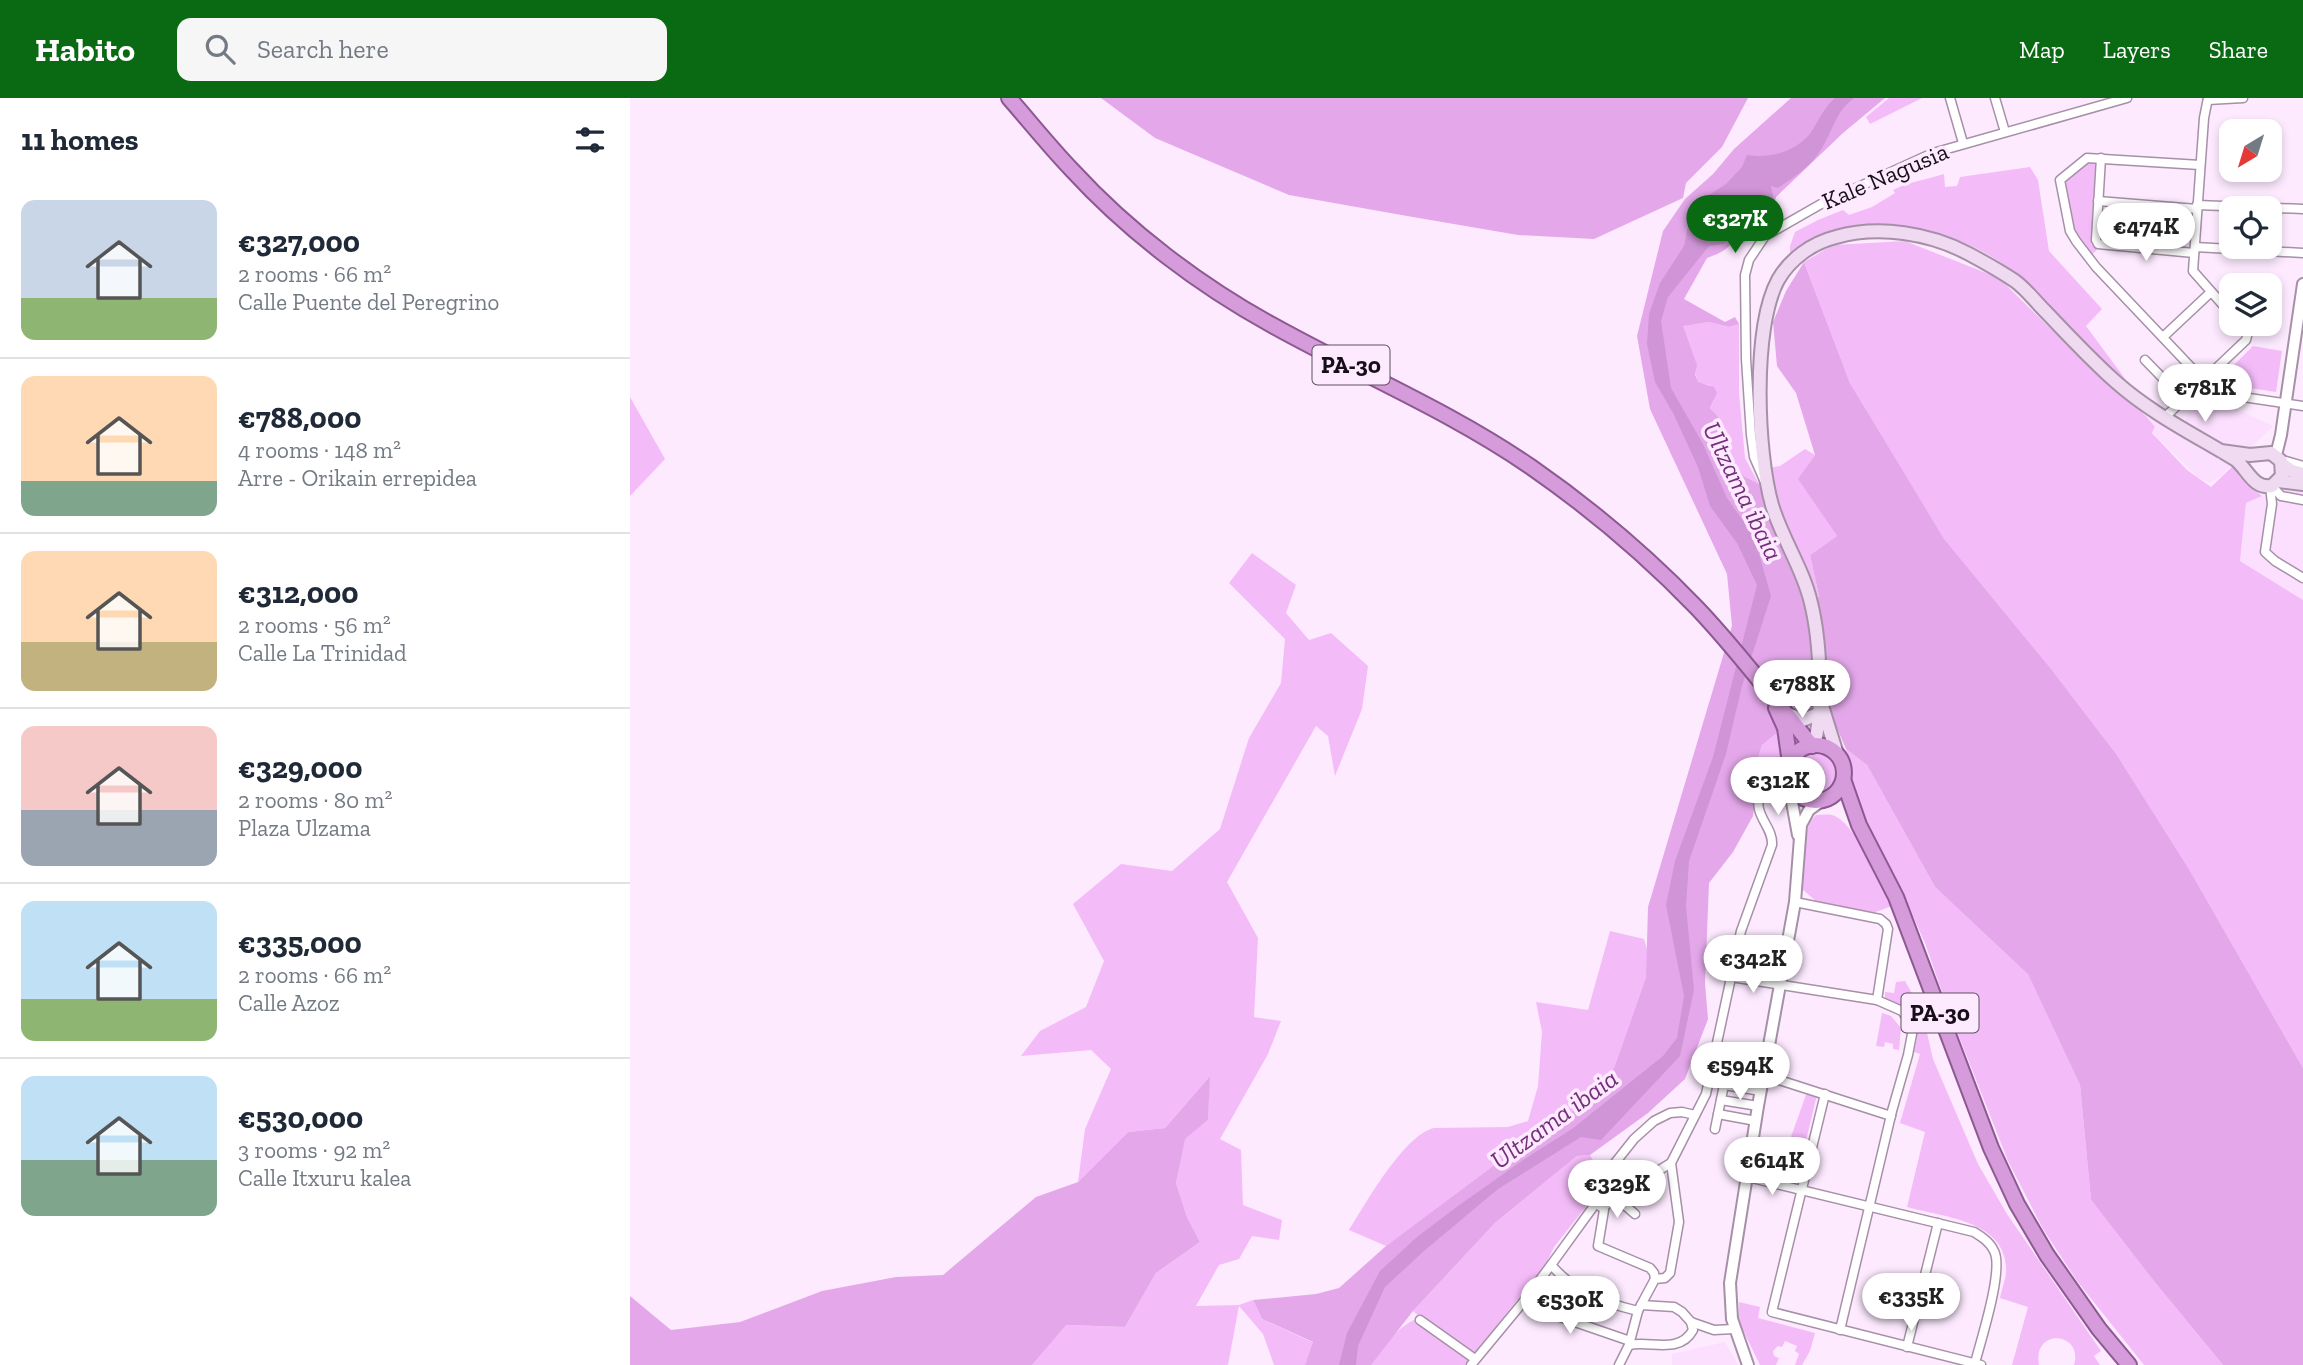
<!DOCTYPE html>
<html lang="en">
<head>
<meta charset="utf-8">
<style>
	:root { --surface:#fff; --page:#f6f6f7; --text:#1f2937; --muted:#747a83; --line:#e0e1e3; --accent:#0a6913 }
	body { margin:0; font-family:"Zilla Slab",serif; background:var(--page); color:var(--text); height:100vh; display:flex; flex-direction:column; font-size:26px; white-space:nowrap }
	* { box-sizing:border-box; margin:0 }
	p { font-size:23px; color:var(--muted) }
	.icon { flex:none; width:38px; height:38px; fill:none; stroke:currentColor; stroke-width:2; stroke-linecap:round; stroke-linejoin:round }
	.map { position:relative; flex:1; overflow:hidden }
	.panel { display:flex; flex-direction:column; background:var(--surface); width:630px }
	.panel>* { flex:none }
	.needle { width:46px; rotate:218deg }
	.buttons { position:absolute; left:1589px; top:21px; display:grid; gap:14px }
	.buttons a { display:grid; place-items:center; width:63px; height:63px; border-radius:14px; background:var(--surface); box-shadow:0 4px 10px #0003; font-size:35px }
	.price { position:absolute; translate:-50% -60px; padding:0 16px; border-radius:24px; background:#fff; color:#222; font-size:23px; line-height:46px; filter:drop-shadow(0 2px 4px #0008) }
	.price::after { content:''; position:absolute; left:50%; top:42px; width:21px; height:16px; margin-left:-10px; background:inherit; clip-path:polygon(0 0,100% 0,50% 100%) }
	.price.selected { background:var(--accent); color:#fff }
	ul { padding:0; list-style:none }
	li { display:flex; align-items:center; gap:21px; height:175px; padding:0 21px }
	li+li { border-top:2px solid var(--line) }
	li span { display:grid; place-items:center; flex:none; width:196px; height:140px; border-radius:14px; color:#555 }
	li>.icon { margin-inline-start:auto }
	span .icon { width:84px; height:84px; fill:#fffc; stroke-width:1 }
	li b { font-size:30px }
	h2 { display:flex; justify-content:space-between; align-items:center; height:84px; padding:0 21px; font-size:30px }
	header { display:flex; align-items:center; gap:42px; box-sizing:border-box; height:98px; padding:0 35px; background:var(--accent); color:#fff }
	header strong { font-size:33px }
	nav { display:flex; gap:38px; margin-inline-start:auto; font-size:24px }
	.search { width:490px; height:63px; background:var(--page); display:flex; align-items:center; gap:18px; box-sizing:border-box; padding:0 24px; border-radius:14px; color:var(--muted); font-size:26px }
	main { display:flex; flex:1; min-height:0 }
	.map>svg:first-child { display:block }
	.built { fill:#fcdfff }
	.green { fill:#f4bbf9 }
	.forest { fill:#e4a8ea }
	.water { fill:#d095d6 }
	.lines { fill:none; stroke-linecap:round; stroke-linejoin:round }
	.minor-casing { stroke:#a690a7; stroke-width:11 }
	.tertiary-casing { stroke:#a690a7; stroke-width:14 }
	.secondary-casing { stroke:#a690a7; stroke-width:16 }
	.trunk-casing { stroke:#8c5a91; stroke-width:18 }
	.minor { stroke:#fff; stroke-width:8 }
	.tertiary { stroke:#fff; stroke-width:10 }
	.secondary { stroke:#efdaf2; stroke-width:12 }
	.trunk { stroke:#d69bdb; stroke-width:14 }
	.labels { text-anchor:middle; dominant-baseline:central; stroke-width:7; stroke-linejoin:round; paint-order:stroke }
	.shield { fill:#fdeaff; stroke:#5c515d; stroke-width:2 }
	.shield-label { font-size:23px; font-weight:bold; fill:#170f18 }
	.street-label { font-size:24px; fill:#170f18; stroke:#fdeaff }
	.water-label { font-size:26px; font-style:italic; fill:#742e7c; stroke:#fdeaff }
</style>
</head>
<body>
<header>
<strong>Habito</strong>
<div class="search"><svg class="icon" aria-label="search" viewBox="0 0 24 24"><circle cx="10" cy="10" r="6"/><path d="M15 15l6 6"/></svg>Search here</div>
<nav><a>Map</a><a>Layers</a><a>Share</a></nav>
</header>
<main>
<section class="panel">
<h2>11 homes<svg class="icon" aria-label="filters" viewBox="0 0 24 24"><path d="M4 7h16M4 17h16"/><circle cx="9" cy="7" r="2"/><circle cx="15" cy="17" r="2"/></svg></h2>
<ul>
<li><span style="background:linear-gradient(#c9d6e8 70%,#8fb573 0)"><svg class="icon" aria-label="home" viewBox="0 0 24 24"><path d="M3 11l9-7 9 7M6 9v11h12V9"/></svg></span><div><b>€327,000</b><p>2 rooms · 66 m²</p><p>Calle Puente del Peregrino</p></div></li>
<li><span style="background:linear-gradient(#ffd9b3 75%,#7fa58c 0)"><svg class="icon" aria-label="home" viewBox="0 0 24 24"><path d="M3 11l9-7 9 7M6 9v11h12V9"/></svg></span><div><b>€788,000</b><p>4 rooms · 148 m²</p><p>Arre - Orikain errepidea</p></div></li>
<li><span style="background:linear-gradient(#ffd9b3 65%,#c2b280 0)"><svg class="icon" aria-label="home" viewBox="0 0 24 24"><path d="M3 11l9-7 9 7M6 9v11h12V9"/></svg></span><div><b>€312,000</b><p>2 rooms · 56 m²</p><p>Calle La Trinidad</p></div></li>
<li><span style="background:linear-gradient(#f6c9c9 60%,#9aa5b1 0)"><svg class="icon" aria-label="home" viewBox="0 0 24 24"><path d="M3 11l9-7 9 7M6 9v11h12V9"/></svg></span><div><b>€329,000</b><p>2 rooms · 80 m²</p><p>Plaza Ulzama</p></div></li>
<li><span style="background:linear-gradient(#bfe0f5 70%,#8fb573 0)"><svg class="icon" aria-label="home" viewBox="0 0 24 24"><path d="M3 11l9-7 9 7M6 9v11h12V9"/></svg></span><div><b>€335,000</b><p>2 rooms · 66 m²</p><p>Calle Azoz</p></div></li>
<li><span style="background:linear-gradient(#bfe0f5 60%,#7fa58c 0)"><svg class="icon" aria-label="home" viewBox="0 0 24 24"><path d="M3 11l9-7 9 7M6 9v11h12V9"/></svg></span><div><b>€530,000</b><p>3 rooms · 92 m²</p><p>Calle Itxuru kalea</p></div></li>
</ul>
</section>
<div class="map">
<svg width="1673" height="1267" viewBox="0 0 1673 1267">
	<rect width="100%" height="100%" fill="#fdeaff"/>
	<g class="built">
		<polygon points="1578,298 1643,328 1619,352 1603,352 1554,328 1558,313 1570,300"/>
		<polygon points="1521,318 1585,356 1603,365 1591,378 1580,385 1566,378 1523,335 1525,329 1519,320"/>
		<polygon points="1659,386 1673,389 1673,502 1610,463 1616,405"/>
		<polygon points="1095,1244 1108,1267 1042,1267 1042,1256"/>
	</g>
	<g class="green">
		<polygon points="1259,0 1292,0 1240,26 1236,19"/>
		<polygon points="1455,64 1468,66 1469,72 1465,72 1461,146 1467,152 1461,157 1444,136 1432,82"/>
		<path d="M1400,69l8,13 11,71 53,58 -16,17 40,54c-57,-45 -97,-114 -167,-139 -23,-8 -45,-10 -69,-11 -49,-3 -59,-2 -100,26v-10l5,-14 23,-12 25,-10 6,5 23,-8 23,-14 -2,-3c15,-8 35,-11 51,-16l1,13 12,-1 3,-9z"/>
		<polygon points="1275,143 1369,180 1428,238 1517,319 1525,329 1522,335 1557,372 1581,389 1605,366 1620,388 1632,398 1616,405 1610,463 1673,502 1673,970 1559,771 1487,657 1422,572 1314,442 1220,285 1174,164 1203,147"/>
		<polygon points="1079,224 1099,229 1109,226 1109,295 1115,360 1129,386 1114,378 1104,365 1099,344 1088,331 1088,318 1080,310 1084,302 1080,287 1068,285 1052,227"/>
		<polygon points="1623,248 1652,253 1646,294 1586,285"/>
		<polygon points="0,299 35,361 0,398"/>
		<polygon points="1175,351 1185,357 1169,381 1207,438 1180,457 1189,498 1186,502 1150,410 1139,370 1150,368"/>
		<polygon points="622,455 666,487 656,515 679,542 701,535 738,568 732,611 705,678 698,638 686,628 597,784 628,840 624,919 651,923 638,956 590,1041 611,1052 613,1107 652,1122 649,1142 622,1138 609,1161 589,1167 566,1208 609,1207 623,1202 632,1221 684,1245 675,1267 644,1267 633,1236 609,1208 598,1267 402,1267 435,1227 495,1229 526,1175 570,1144 557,1119 546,1085 554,1041 578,1022 579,979 535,1030 498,1034 448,1084 455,1031 481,971 461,952 391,958 410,933 456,909 474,863 443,806 491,766 542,773 590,731 619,640 651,585 655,541 599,485"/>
		<path d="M1152,631c2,15 3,32 -7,45 -10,12 -16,10 -20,27l-9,-2 16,-54z"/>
		<polygon points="1216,651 1237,667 1305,789 1398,875 1450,987 1461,1102 1523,1182 1593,1267 1514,1267 1447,1183 1413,1131 1378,1063 1317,908 1295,845 1268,785 1229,710 1222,692"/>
		<circle cx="1186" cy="675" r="21"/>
		<path d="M1186,717c5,0 12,-1 16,0 24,7 48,69 60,91l-19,7 -57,-12 -13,-11c1,-23 -4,-59 13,-75z"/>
		<path d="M980,833l34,8 6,21 -4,17 -32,91 -35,39 -16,13 -30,15 -26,23 -121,88 -37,-16c17,-27 55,-95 85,-102l74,-1 20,-6 10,-35 4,-54 -6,-30 52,8z"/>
		<path d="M1275,883l17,30 11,48 45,105 29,50 94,137 -7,5 6,9h-26c10,-33 -42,-38 -35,0h-27l16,-58 -28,-9c2,-10 7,-21 6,-32 -3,-46 -64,-49 -99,-59l18,-75 -25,-9 20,-69 -6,-2c8,-29 -2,-44 -29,-54v-6l9,1 2,-11z"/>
		<polygon points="1252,915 1261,918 1271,930 1269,952 1263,951 1263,946 1255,944 1254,949 1246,948"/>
		<polygon points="1177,994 1187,997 1166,1084 1147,1078"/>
		<path d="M960,1057l10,19 -4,20 -42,53 -8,17 -71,89 -4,12h-103c9,-14 37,-46 53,-47l-8,-7 82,-88 82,-67z"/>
		<polygon points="1109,1204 1130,1209 1128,1220 1185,1235 1180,1253 1172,1267 1165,1267 1169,1256 1165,1253 1167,1248 1155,1243 1152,1249 1148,1248 1143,1253 1144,1258 1149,1260 1146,1267 1130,1267 1109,1224"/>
	</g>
	<g class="forest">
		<polygon points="471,0 1118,0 1092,49 1056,85 1053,100 964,141 888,137 777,118 659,97 525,40"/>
		<path d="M1161,0h94l-42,35 -67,64c-3,18 -21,24 -28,42l-6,5 -7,-5c-7,11 -17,15 -28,19l-23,41 41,23 10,-5 4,7 -10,3 -20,-5 -26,4 14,39 -2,9 3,8 16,5 3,6 -7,15 8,8v13l11,13 5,21 10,13 15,8c12,38 36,72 46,111 10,37 8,78 11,115l-6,4c-15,-2 -24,-14 -33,-25l-13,10 18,30 -20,16 -16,54 9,2 -2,15 -20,36 -24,31 -4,100 3,36 -23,60 -37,34 -58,42 -13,1 -82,67 -82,88 -42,54h-66l8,-23 -51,-23 -9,-19 63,-6 23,-6 47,-42 141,-105 52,-34 35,-39 32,-91 2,-70 84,-281 -5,-52 -77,-165 -13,-73 26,-105 22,-32 28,-25 21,-25z"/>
		<polygon points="1174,164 1220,285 1314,441 1422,572 1487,657 1559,771 1673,970 1673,1267 1593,1267 1523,1182 1461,1102 1450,987 1398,876 1305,789 1237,667 1216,651 1194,600 1186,502 1189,498 1180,457 1207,438 1168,381 1185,357 1166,295 1147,268 1143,224 1156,193"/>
		<polygon points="580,978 578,1022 555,1041 546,1085 557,1119 570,1144 526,1175 495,1229 436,1227 402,1267 0,1267 0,1198 41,1232 110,1224 192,1193 266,1179 313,1177 406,1099 448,1084 498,1034 535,1030"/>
	</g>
	<path class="water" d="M1205,0h19c-18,13 -21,32 -32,50 -11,18 -26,28 -44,40l-7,-2 4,20 -52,38 -14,2 -41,51 -7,24 10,67 32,56 24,54 22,31 11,28 11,39 -29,90 -16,68 -37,107 -3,45 8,84 -14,66 -79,84 -20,-3 -83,52 -74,62 -39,36 -27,59 -2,19h-17l8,-32 33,-62 37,-34 41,-31 68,-48 46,-29 91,-73 14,-18 7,-42 -18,-91 9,-44 38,-104 44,-172 -20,-42 -27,-37 -12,-39 -25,-54 -18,-31 -8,-38 2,-30 11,-31 24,-37 4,-20 21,-31 17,-11 16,-17 5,-12c22,4 47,-3 62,-20 9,-12 14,-27 26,-37z"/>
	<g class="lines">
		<g class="minor-casing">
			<g id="minor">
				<polyline points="1320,0 1333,45"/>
				<polyline points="1365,0 1375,34"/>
				<polyline points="1578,0 1574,20 1563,173 1601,216"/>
				<polyline points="1578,2 1613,0"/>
				<polyline points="1471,60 1466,142 1468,146 1564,155"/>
				<polyline points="1570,67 1457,60 1430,82 1440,133 1446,143 1466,169 1574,283"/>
				<polyline points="1468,103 1567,111"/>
				<polyline points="1567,107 1673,111"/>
				<polyline points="1565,149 1673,155"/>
				<polyline points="1533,239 1581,194"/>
				<polyline points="1515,262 1553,301"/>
				<polyline points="1567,290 1573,293 1673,308"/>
				<polyline points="1534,320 1616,242 1618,234 1611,226"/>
				<polyline points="1656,363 1673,368"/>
				<polyline points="1134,382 1124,359 1121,337 1116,261 1115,177 1119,162 1135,138 1191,106 1303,55 1497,0"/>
				<polyline points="1640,388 1642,406 1635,454 1645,463 1673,480"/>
				<polyline points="1642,388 1651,398 1673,402"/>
				<polyline points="1165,804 1250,821 1256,826 1258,831 1247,902"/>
				<polyline points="1101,879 1247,902 1272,913 1280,924 1282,936 1278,957 1262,1013 1210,1232"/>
				<polyline points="1094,987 1131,993"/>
				<polyline points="1195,996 1142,1214 1351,1267"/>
				<polyline points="1091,1002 1128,1008"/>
				<polyline points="1088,1016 1126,1023"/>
				<polyline points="1085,1031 1097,972 1143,980 1261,1018"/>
				<path d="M1118,1079l226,55c8,5 16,10 20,19 10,18 -13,89 -19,112"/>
				<polyline points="985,1099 1005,1116"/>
				<polyline points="968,1107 973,1110 985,1099 1041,1065"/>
				<polyline points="973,1110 974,1112 968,1148 1020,1170 1024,1175 1025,1181"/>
				<path d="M921,1167c25,28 50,37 87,46l3,-6 33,2 8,5 9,10 23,8 20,-1"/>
				<polyline points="894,1203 910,1212 1000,1243"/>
				<path d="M1011,1207l14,-26 10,-1 5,-5 9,-51 -8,-59 35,-69 35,-163 31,-86c1,-14 -10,-23 -13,-36 -4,-18 14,-31 29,-34"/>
				<polyline points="790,1222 845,1261"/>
				<path d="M999,1247c21,-5 50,10 64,-15l-2,-8"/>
				<polyline points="1277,1249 1308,1125"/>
				<polyline points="841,1267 894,1203 921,1167 966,1105 973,1091 977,1075 1004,1041 1024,1023 1040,1015 1052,1014 1065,1017"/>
				<polyline points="989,1267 999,1247 1008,1213"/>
			</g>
		</g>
		<g class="tertiary-casing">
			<g id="tertiary">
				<polyline points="1646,357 1651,337 1673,186"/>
				<polyline points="1162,690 1162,704 1168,737"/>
				<polyline points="1118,1267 1102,1221 1100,1185 1128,1008 1165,804 1171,727 1179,712 1190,704"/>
			</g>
		</g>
		<g class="secondary-casing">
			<g id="secondary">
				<polyline points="1653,367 1662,373 1673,376"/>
				<polyline points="1648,383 1673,386"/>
				<polyline points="1193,611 1207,656"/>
				<polyline points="1158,616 1173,622 1188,616"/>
				<path d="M1184,647c10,-35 6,-106 -3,-142 -8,-35 -29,-64 -39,-98 -15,-52 -20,-177 6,-225 12,-21 34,-37 58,-43 43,-12 94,-4 133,17 15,8 31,17 46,27 11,8 20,20 30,30 23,24 46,49 71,71 36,32 79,53 120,78 12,10 17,29 36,26l10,-10 -1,-15 -10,-8 -21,2 -29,-4"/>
			</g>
		</g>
		<g class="trunk-casing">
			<g id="trunk">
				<path d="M379,0c21,24 41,49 63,72 56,61 127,115 200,155 86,48 178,86 259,142 59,41 116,89 166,141 41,43 77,91 115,138"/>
				<polyline points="1146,610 1155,630 1160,665"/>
				<circle cx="1186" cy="675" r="28"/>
				<polyline points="1214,684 1229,727 1266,799 1361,1050 1387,1106 1417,1157 1469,1231 1499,1267"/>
			</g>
		</g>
		<use href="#minor" class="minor"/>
		<use href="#tertiary" class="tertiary"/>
		<use href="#secondary" class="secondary"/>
		<use href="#trunk" class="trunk"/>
	</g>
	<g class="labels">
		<g class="shield">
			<rect x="682.5" y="247.5" width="77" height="39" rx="5"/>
			<rect x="1271.5" y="895.5" width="77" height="39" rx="5"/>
		</g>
		<g class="shield-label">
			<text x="721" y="267">PA-30</text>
			<text x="1310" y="915">PA-30</text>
		</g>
		<g class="street-label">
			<text transform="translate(1255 78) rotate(-23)">Kale Nagusia</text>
		</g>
		<g class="water-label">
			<text transform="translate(1113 393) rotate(64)">Ultzama ibaia</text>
			<text transform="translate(924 1021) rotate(-36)">Ultzama ibaia</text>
		</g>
	</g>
</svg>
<div class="buttons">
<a><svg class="needle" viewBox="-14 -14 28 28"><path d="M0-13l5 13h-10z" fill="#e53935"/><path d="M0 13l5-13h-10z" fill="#747a83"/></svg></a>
<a><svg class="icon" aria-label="locate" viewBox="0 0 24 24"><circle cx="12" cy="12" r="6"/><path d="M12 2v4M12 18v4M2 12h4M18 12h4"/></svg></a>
<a><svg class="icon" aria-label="layers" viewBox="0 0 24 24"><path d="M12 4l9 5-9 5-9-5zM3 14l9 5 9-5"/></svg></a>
</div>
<b class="price selected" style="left:1105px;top:157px">€327K</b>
<b class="price" style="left:1516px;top:165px">€474K</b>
<b class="price" style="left:1575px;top:326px">€781K</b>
<b class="price" style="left:1172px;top:622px">€788K</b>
<b class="price" style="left:1148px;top:719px">€312K</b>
<b class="price" style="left:1123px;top:897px">€342K</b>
<b class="price" style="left:1110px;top:1004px">€594K</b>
<b class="price" style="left:1142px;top:1099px">€614K</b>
<b class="price" style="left:987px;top:1122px">€329K</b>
<b class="price" style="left:1281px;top:1235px">€335K</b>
<b class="price" style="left:940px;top:1238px">€530K</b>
</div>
</main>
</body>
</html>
